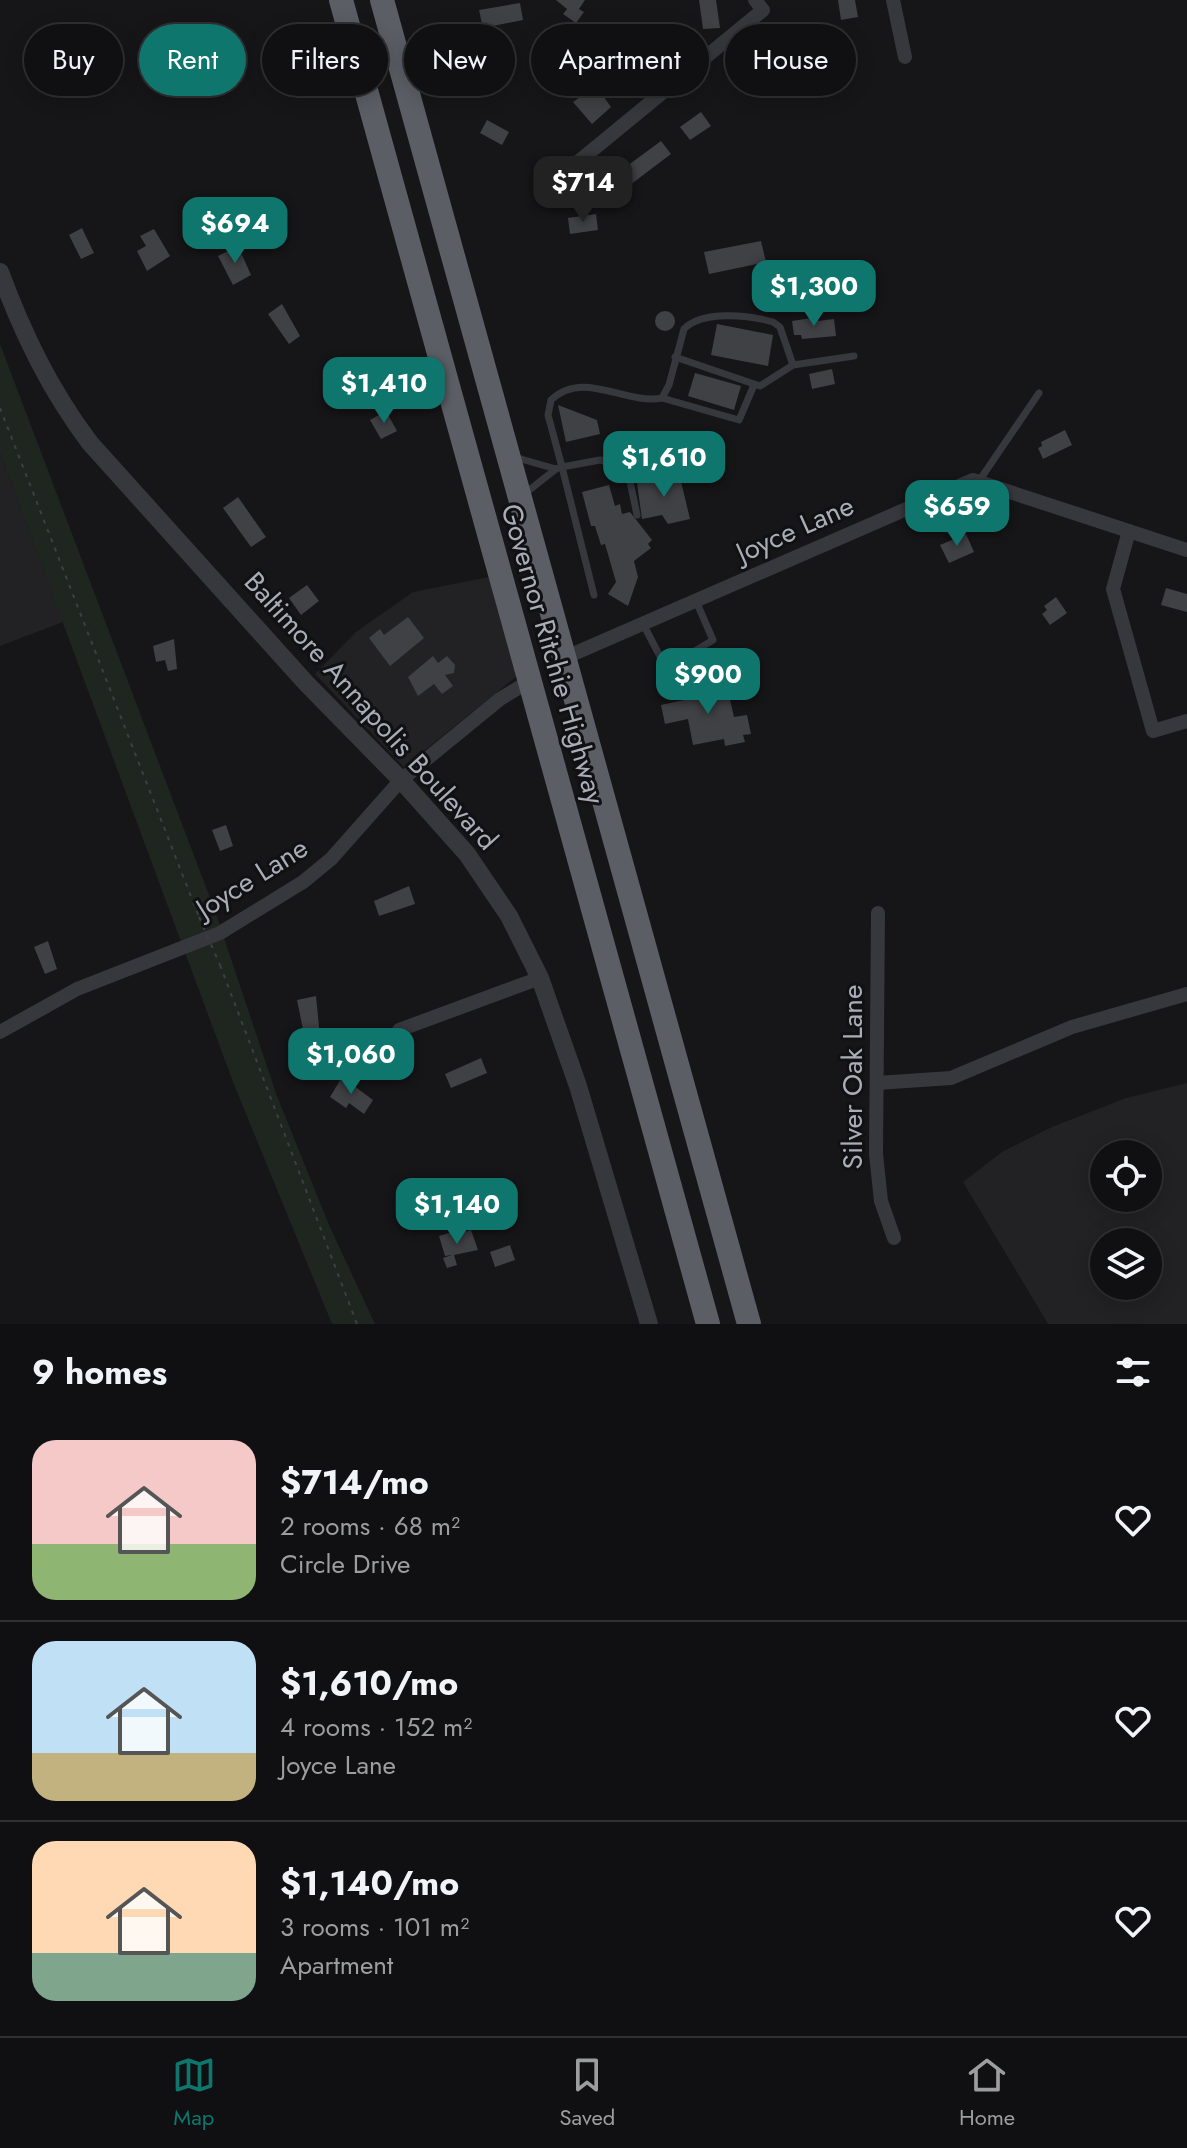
<!DOCTYPE html>
<html lang="en">
<head>
<meta charset="utf-8">
<style>
	:root { --surface:#101012; --page:#19191b; --text:#f1f3f6; --muted:#9c9d9f; --line:#303032; --accent:#0f766e }
	body { margin:0; font-family:Jost,sans-serif; background:var(--page); color:var(--text); height:100vh; display:flex; flex-direction:column; font-size:30px; white-space:nowrap }
	* { box-sizing:border-box; margin:0 }
	p { font-size:26px; color:var(--muted) }
	.icon { flex:none; width:44px; height:44px; fill:none; stroke:currentColor; stroke-width:2; stroke-linecap:round; stroke-linejoin:round }
	.map { position:relative; height:1324px; overflow:hidden }
	.drawer { display:flex; flex-direction:column; background:var(--surface); flex:1 }
	.drawer>* { flex:none }
	.guide { position:absolute; left:24px; top:24px; width:1140px; height:72px; display:flex; gap:16px }
	.buttons { position:absolute; left:1090px; top:1140px; display:grid; gap:16px }
	.buttons a { display:grid; place-items:center; width:72px; height:72px; border-radius:50%; background:var(--surface); box-shadow:0 4px 20px #0003,0 0 0 2px var(--line); font-size:40px }
	.price { position:absolute; translate:-50% -68px; padding:0 18px; border-radius:16px; background:var(--accent); color:#fff; font-size:26px; line-height:52px; filter:drop-shadow(0 2px 4px #0008) }
	.price::after { content:''; position:absolute; left:50%; top:48px; width:24px; height:18px; margin-left:-12px; background:inherit; clip-path:polygon(0 0,100% 0,50% 100%) }
	.price.selected { background:#222; color:#fff }
	ul { padding:0; list-style:none }
	li { display:flex; align-items:center; gap:24px; height:200px; padding:0 32px }
	li+li { border-top:2px solid var(--line) }
	li span { display:grid; place-items:center; flex:none; width:224px; height:160px; border-radius:24px; color:#555 }
	li>.icon { margin-inline-start:auto }
	span .icon { width:96px; height:96px; fill:#fffc; stroke-width:1 }
	li b { font-size:34px }
	h2 { display:flex; justify-content:space-between; align-items:center; height:96px; padding:0 32px; font-size:34px }
	.chip { padding:0 28px; border-radius:36px; background:var(--surface); box-shadow:0 4px 20px #0003,0 0 0 2px var(--line); font-size:28px; line-height:72px }
	.chip.selected { background:var(--accent); color:#fff }
	.dock { display:flex; justify-content:space-around; align-items:center; height:112px; border-top:2px solid var(--line); background:var(--surface); font-size:22px; color:var(--muted) }
	.dock a { display:grid; justify-items:center; gap:4px }
	.dock .selected { color:var(--accent) }
	.map>svg:first-child { display:block }
	.built { fill:#222225; fill-rule:evenodd }
	.green { fill:#1e261f }
	.building { fill:#404145 }
	.lines { fill:none; stroke-linecap:round; stroke-linejoin:round }
	.path { stroke:#3d3f44; stroke-width:2; stroke-dasharray:4 6; stroke-linecap:butt }
	.service { stroke:#37383d; stroke-width:7 }
	.minor { stroke:#37383d; stroke-width:14 }
	.tertiary { stroke:#37383d; stroke-width:18 }
	.trunk { stroke:#5b5e65; stroke-width:24 }
	.path-bridge { stroke:#3d3f44; stroke-width:2; stroke-dasharray:4 6; stroke-linecap:butt }
	.labels { text-anchor:middle; dominant-baseline:central; stroke-width:6; stroke-linejoin:round; paint-order:stroke }
	.street-label { font-size:28px; fill:#a8adb8; stroke:#111113 }
</style>
</head>
<body>
<div class="map">
<svg width="1187" height="1324" viewBox="0 0 1187 1324">
	<rect width="100%" height="100%" fill="#161618"/>
	<g class="built">
		<polygon points="0,453 63,622 0,646"/>
		<polygon points="489,577 517,676 404,767 315,674 356,632 413,592"/>
		<path d="M1187,1083v241h-139l-85,-142 39,-30 50,-25 74,-29zM1148,1154v44h-44v-44zM1148,1242v44h-44v-44z"/>
	</g>
	<polygon class="green" points="0,344 215,911 277,1096 329,1225 375,1324 332,1324 233,1082 0,453"/>
	<g class="building">
		<polygon points="556,0 585,0 579,9 584,12 576,23 563,14 567,9"/>
		<polygon points="699,0 716,0 720,28 703,29"/>
		<polygon points="838,0 855,0 858,17 841,20"/>
		<polygon points="520,3 523,20 483,28 479,10"/>
		<polygon points="664,24 676,40 659,53 649,40"/>
		<polygon points="783,30 802,39 795,58 774,48"/>
		<polygon points="634,63 647,75 630,92 617,80"/>
		<polygon points="596,86 601,93 594,98 601,93 611,107 592,124 573,102"/>
		<polygon points="701,112 711,126 690,140 680,127"/>
		<polygon points="487,120 509,132 502,145 480,133"/>
		<polygon points="661,141 671,154 618,194 608,180"/>
		<polygon points="596,214 598,230 570,234 568,218"/>
		<polygon points="82,228 94,253 81,259 69,235"/>
		<polygon points="154,229 170,256 147,271 137,251 146,246 140,236"/>
		<polygon points="761,241 766,262 709,274 704,252"/>
		<polygon points="238,246 251,275 233,285 218,256"/>
		<polygon points="282,304 300,336 289,344 268,314"/>
		<circle cx="665" cy="321" r="10"/>
		<polygon points="818,317 818,321 834,319 836,336 802,339 801,335 794,335 792,321"/>
		<polygon points="717,324 773,335 768,366 711,355"/>
		<polygon points="832,369 835,384 812,389 809,374"/>
		<polygon points="695,373 741,386 734,410 688,396"/>
		<polygon points="558,405 597,420 600,434 566,442"/>
		<polygon points="386,411 397,431 381,439 370,420"/>
		<polygon points="1065,430 1072,445 1043,459 1038,448 1042,446 1041,442"/>
		<polygon points="679,473 690,519 668,524 662,515 642,519 637,483"/>
		<polygon points="609,485 615,506 620,504 622,514 630,512 652,540 648,544 651,548 634,561 638,577 628,606 608,594 616,582 605,544 601,545 595,526 591,526 582,492"/>
		<polygon points="238,497 266,537 251,547 223,508"/>
		<polygon points="966,534 974,552 949,563 940,545"/>
		<polygon points="307,585 319,601 301,615 289,598"/>
		<polygon points="1166,588 1187,594 1187,612 1161,605"/>
		<polygon points="1056,597 1067,613 1050,625 1042,614 1047,610 1044,606"/>
		<polygon points="408,617 424,638 390,666 369,638 380,629 384,635"/>
		<polygon points="174,639 177,669 168,671 165,660 156,662 153,646"/>
		<polygon points="433,656 438,663 447,656 455,665 454,673 445,675 453,686 442,694 434,684 418,696 408,677"/>
		<polygon points="706,684 708,695 728,691 734,717 747,715 751,734 743,735 745,742 725,746 724,739 693,745 688,719 665,724 661,705 684,700 682,688"/>
		<polygon points="226,825 233,846 220,851 212,830"/>
		<polygon points="409,886 415,904 379,916 374,901"/>
		<polygon points="48,941 57,969 45,974 34,947"/>
		<polygon points="316,996 320,1037 305,1039 297,1000"/>
		<polygon points="481,1058 487,1073 451,1088 445,1074"/>
		<polygon points="342,1077 373,1100 364,1114 349,1103 346,1108 330,1097"/>
		<polygon points="458,1230 459,1234 471,1230 478,1250 454,1255 457,1265 447,1268 443,1258 452,1255 445,1256 439,1236"/>
		<polygon points="510,1245 515,1260 495,1267 490,1252"/>
	</g>
	<g class="lines">
		<g class="path">
			<polyline points="0,408 199,917"/>
			<polyline points="220,965 357,1324"/>
		</g>
		<g class="service">
			<polyline points="675,357 760,386 793,365 854,356"/>
			<polyline points="662,398 739,420 754,385"/>
			<polyline points="514,457 556,469 562,467 594,595"/>
			<path d="M661,463l-29,5 -32,-8 -38,7 -14,-52 3,-15c33,-31 73,5 111,-2l7,-13 15,-56c18,-19 65,-14 89,-7l7,5 13,38"/>
			<polyline points="627,467 637,515"/>
			<polyline points="979,481 1039,393"/>
			<polyline points="523,495 556,469"/>
			<polyline points="643,624 663,662 672,665 713,640 696,601"/>
		</g>
		<g class="minor">
			<polyline points="893,0 905,57"/>
			<polyline points="567,171 763,10 755,0"/>
			<polyline points="1129,531 1113,589 1153,731 1187,721"/>
			<polyline points="564,658 973,480 1187,550"/>
			<polyline points="878,913 876,1154 881,1201 894,1238"/>
			<polyline points="399,1030 540,978"/>
			<polyline points="0,1032 77,989 220,933 303,882 331,859 401,780 500,699 530,681"/>
			<polyline points="877,1083 951,1078 1072,1027 1187,994"/>
		</g>
		<path class="tertiary" d="M0,272c23,62 50,118 90,171l216,240 95,97 66,74 42,62 31,62 38,108 71,238"/>
		<g class="trunk">
			<polyline points="341,0 708,1324"/>
			<polyline points="382,0 749,1324"/>
		</g>
		<polyline class="path-bridge" points="199,917 220,965"/>
	</g>
	<g class="labels">
		<g class="street-label">
			<text transform="translate(795 529) rotate(-24)">Joyce Lane</text>
			<text transform="translate(553 654) rotate(74)">Governor Ritchie Highway</text>
			<text transform="translate(371 711) rotate(48)">Baltimore Annapolis Boulevard</text>
			<text transform="translate(252 878) rotate(-32)">Joyce Lane</text>
			<text transform="translate(852 1077) rotate(-90)">Silver Oak Lane</text>
		</g>
	</g>
</svg>
<div class="buttons">
<a><svg class="icon" aria-label="locate" viewBox="0 0 24 24"><circle cx="12" cy="12" r="6"/><path d="M12 2v4M12 18v4M2 12h4M18 12h4"/></svg></a>
<a><svg class="icon" aria-label="layers" viewBox="0 0 24 24"><path d="M12 4l9 5-9 5-9-5zM3 14l9 5 9-5"/></svg></a>
</div>
<b class="price selected" style="left:583px;top:224px">$714</b>
<b class="price" style="left:235px;top:265px">$694</b>
<b class="price" style="left:814px;top:328px">$1,300</b>
<b class="price" style="left:384px;top:425px">$1,410</b>
<b class="price" style="left:664px;top:499px">$1,610</b>
<b class="price" style="left:957px;top:548px">$659</b>
<b class="price" style="left:708px;top:716px">$900</b>
<b class="price" style="left:351px;top:1096px">$1,060</b>
<b class="price" style="left:457px;top:1246px">$1,140</b>
<div class="guide">
<a class="chip">Buy</a>
<a class="chip selected">Rent</a>
<a class="chip">Filters</a>
<a class="chip">New</a>
<a class="chip">Apartment</a>
<a class="chip">House</a>
</div>
</div>
<section class="drawer">
<h2>9 homes<svg class="icon" aria-label="filters" viewBox="0 0 24 24"><path d="M4 7h16M4 17h16"/><circle cx="9" cy="7" r="2"/><circle cx="15" cy="17" r="2"/></svg></h2>
<ul>
<li><span style="background:linear-gradient(#f6c9c9 65%,#8fb573 0)"><svg class="icon" aria-label="home" viewBox="0 0 24 24"><path d="M3 11l9-7 9 7M6 9v11h12V9"/></svg></span><div><b>$714/mo</b><p>2 rooms · 68 m²</p><p>Circle Drive</p></div><svg class="icon" aria-label="heart" viewBox="0 0 24 24"><path d="M12 20l-8-8c-3-5 5-10 8-4 3-6 11-1 8 4z"/></svg></li>
<li><span style="background:linear-gradient(#bfe0f5 70%,#c2b280 0)"><svg class="icon" aria-label="home" viewBox="0 0 24 24"><path d="M3 11l9-7 9 7M6 9v11h12V9"/></svg></span><div><b>$1,610/mo</b><p>4 rooms · 152 m²</p><p>Joyce Lane</p></div><svg class="icon" aria-label="heart" viewBox="0 0 24 24"><path d="M12 20l-8-8c-3-5 5-10 8-4 3-6 11-1 8 4z"/></svg></li>
<li><span style="background:linear-gradient(#ffd9b3 70%,#7fa58c 0)"><svg class="icon" aria-label="home" viewBox="0 0 24 24"><path d="M3 11l9-7 9 7M6 9v11h12V9"/></svg></span><div><b>$1,140/mo</b><p>3 rooms · 101 m²</p><p>Apartment</p></div><svg class="icon" aria-label="heart" viewBox="0 0 24 24"><path d="M12 20l-8-8c-3-5 5-10 8-4 3-6 11-1 8 4z"/></svg></li>
</ul>
</section>
<nav class="dock">
<a class="selected"><svg class="icon" aria-label="map" viewBox="0 0 24 24"><path d="M3 6l6-2 6 2 6-2v14l-6 2-6-2-6 2zM9 4v14M15 6v14"/></svg>Map</a>
<a><svg class="icon" aria-label="saved" viewBox="0 0 24 24"><path d="M7 4h10v16l-5-4-5 4z"/></svg>Saved</a>
<a><svg class="icon" aria-label="home" viewBox="0 0 24 24"><path d="M3 11l9-7 9 7M6 9v11h12V9"/></svg>Home</a>
</nav>
</body>
</html>
